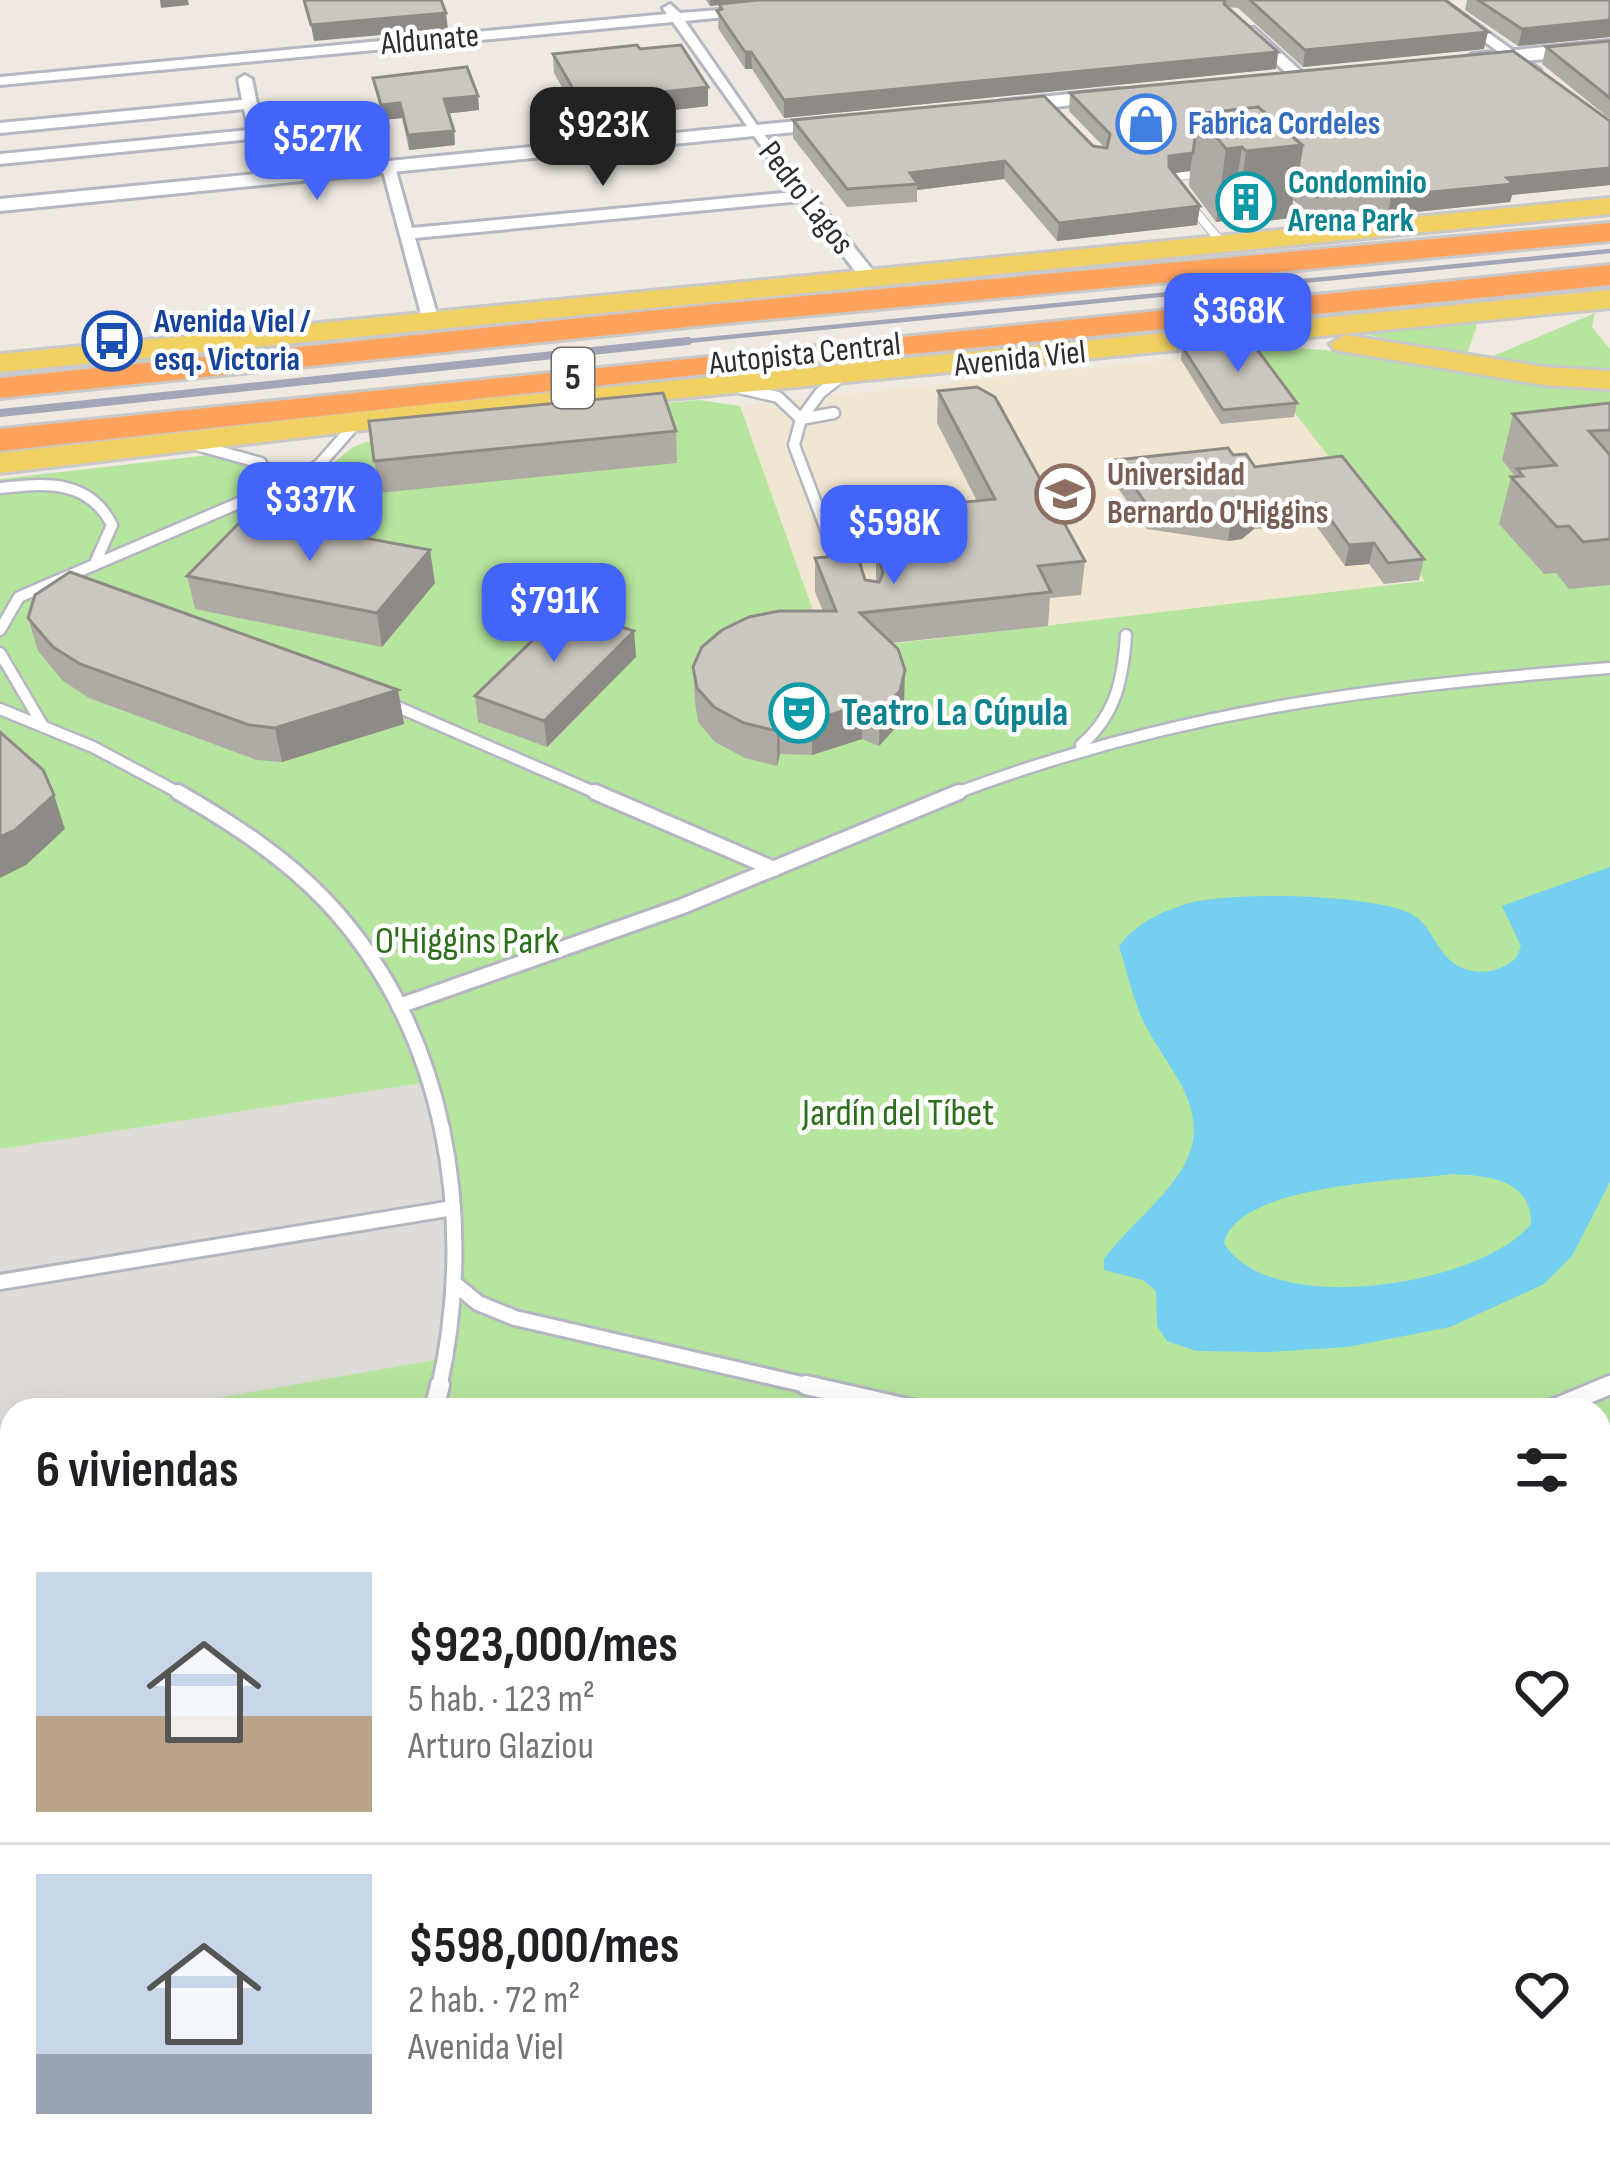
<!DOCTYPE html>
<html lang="es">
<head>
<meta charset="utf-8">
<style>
	:root { --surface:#fff; --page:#f6f6f6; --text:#202124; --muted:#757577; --line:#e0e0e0; --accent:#4264fb }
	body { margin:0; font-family:"Sofia Sans Condensed",sans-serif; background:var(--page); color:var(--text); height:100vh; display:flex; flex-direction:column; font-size:45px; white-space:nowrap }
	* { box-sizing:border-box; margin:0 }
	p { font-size:39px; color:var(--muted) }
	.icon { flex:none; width:66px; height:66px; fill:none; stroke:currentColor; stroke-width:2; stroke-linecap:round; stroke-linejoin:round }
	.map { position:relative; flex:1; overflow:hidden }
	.details { position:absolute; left:0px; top:1398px; width:1611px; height:771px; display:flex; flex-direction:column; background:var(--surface); border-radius:36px 36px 0 0; box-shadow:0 12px 48px #0002 }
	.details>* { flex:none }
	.price { position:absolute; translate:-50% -102px; padding:0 27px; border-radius:24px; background:var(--accent); color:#fff; font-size:39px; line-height:78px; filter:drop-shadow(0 3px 6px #0008) }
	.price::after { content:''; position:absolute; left:50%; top:72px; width:36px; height:27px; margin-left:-18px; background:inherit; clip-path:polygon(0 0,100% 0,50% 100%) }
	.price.active { background:#222; color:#fff }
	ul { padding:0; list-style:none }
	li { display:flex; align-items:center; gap:36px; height:300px; padding:0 36px }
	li+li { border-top:3px solid var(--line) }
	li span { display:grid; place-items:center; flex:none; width:336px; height:240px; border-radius:0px; color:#555 }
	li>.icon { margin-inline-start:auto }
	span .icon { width:144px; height:144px; fill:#fffc; stroke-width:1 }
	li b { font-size:51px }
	h2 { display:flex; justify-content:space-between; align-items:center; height:144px; padding:0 36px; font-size:51px }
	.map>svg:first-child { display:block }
	.education { fill:#f0e6d1 }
	.green { fill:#b6e59e; fill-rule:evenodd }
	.pitch { fill:#c9ec9a }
	.plaza { fill:#dfdcd8 }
	.water { fill:#75cff0; fill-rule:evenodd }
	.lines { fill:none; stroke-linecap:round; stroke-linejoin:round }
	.service-far3-casing { stroke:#b4b7c1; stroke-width:10 }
	.service-far2-casing { stroke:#b4b7c1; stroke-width:15 }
	.service-far1-casing { stroke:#b4b7c1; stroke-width:20 }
	.service-casing { stroke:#b4b7c1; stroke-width:24 }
	.minor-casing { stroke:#b4b7c1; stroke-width:6 }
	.tertiary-casing { stroke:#b4b7c1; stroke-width:6 }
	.primary-casing { stroke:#c9c9c9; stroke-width:6 }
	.motorway-casing { stroke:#c9c9c9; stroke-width:6 }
	.service-far3 { stroke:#fff; stroke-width:8 }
	.service-far2 { stroke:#fff; stroke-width:10 }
	.service-far1 { stroke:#fff; stroke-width:14 }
	.service { stroke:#fff; stroke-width:18 }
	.minor { fill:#fff; fill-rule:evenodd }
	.tertiary { fill:#fff; fill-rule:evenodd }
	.primary { fill:#f2d163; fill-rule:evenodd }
	.motorway { fill:#ffa35c; fill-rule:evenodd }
	.rail-far1 { stroke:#a3a6b8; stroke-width:4.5 }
	.rail { stroke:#a3a6b8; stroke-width:8 }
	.wall { fill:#afaba4 }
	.shaded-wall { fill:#8e8b86 }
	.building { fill:#cbc7bf; stroke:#8e8b86; stroke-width:3 }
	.labels { text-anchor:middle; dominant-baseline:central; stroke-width:9; stroke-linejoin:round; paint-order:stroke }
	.far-street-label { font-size:33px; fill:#2e2e2e; stroke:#fff }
	.far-shop-label { font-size:33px; font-weight:bold; fill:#366cbe; stroke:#fff; text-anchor:start }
	.far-culture-label { font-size:33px; font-weight:bold; fill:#0d838f; stroke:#fff; text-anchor:start }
	.far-transit-label { font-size:33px; font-weight:bold; fill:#164399; stroke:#fff; text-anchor:start }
	.far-education-label { font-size:33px; font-weight:bold; fill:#785e54; stroke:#fff; text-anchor:start }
	.shield { fill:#fff; stroke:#6d6d6d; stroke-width:3 }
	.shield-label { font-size:36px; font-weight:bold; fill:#2e2e2e }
	.culture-label { font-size:39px; font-weight:bold; fill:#0d838f; stroke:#fff; text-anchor:start }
	.park-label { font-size:39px; fill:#2c6e1b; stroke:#fff }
</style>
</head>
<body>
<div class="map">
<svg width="1610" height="2167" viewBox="0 0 1610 2167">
	<rect width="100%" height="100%" fill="#efe9e1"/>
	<polygon class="education" points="1247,351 1426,581 857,648 821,633 740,406"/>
	<g class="green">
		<polygon points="1595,313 1592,327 1610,349 1610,373 1497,361 1491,357"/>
		<polygon points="1471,322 1477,325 1467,354 1363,334"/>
		<path d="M1293,348l72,5 245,34v1780h-1610v-1688l210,-24 48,14 1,12 -13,10 17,11 47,-20 43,-35 51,-19 295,-28 41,6 81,227 36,15 568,-67 -178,-230zM12,1410h1587v747h-1587z"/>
	</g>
	<g class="pitch">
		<polygon points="1599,1769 1610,1774 1610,2038 1599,2032"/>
		<polygon points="1407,2157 1599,2157 1610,2162 1610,2167 1404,2167"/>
	</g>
	<polygon class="plaza" points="428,1082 453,1208 445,1358 150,1410 12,1410 12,1434 0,1436 0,1149"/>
	<path class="water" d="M1610,867v315l-38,74 -28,28 -94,43 -102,20 -80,5 -72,-1 -29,-10 -10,-15 -1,-35 -13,-11 -39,-10v-11c24,-32 58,-57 79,-92 34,-58 -20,-101 -42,-151 -9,-22 -15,-47 -22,-70 17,-21 35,-31 61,-40 41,-16 189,-12 229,7 27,12 25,45 56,56 18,6 37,2 51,-11l5,-12 -19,-40zM1453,1174c35,2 79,5 78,50 -49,61 -261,96 -307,19 13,-59 177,-62 229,-69z"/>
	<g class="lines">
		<g class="service-far3-casing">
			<g id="service-far3">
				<polyline points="1206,173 1179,176 1173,185 1222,243"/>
				<polyline points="1278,196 1320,234"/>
			</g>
		</g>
		<g class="service-far2-casing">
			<g id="service-far2">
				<polyline points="840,377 820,393 801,419 794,445 833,548 855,566"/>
				<polyline points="739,388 778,397 801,419"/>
				<polyline points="801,419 834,413"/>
				<polyline points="193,444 261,463 268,479 261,493"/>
				<path d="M0,488c45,-5 89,-9 112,37l-16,36"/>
				<polyline points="0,630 19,597 302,476 319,465 357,422"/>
				<polyline points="0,653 43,726"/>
				<polyline points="384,701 601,795"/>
				<polyline points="0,709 93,747 183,795"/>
				<path d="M1081,745c35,-30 42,-66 45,-110"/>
				<path d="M951,795c225,-85 422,-108 659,-127"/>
			</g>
		</g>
		<g class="service-far1-casing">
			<g id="service-far1">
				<path d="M178,792c52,30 105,64 147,108 122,129 152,319 114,488"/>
				<polyline points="595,792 774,869"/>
				<polyline points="399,1006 683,906 959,792"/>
				<polyline points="0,1282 453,1208"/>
				<polyline points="455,1284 478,1303 515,1318 819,1388"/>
				<polyline points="1603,1388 1610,1385"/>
			</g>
		</g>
		<g class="service-casing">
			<g id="service">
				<polyline points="806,1385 916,1410"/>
				<polyline points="434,1410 440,1385"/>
				<polyline points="1550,1410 1610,1385"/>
				<polyline points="0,2104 12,2091"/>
			</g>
		</g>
		<g class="minor-casing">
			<g id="minor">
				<polygon points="1427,0 1443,0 1540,70 1528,73"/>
				<polygon points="670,4 680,13 759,7 754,14 685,21 759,128 874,272 874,280 862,280 801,201 415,238 439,321 424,325 381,164 395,167 412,228 794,192 673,22 0,85 0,77 667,14 663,8"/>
				<polygon points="1244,28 1254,28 1304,74 1304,80 1294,80 1244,34"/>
				<polygon points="245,75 252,79 273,182 259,179 251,139 0,164 0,154 249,130 244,109 0,133 0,123 242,100 238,79"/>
			</g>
		</g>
		<g class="tertiary-casing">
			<g id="tertiary">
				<polygon points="1610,41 1610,53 1472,66 1463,60 1472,54"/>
				<polygon points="1119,89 1126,91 1126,99 1001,113 991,107 1001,101"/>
				<polygon points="838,117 848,123 845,127 0,211 0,199"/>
			</g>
		</g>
		<g class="primary-casing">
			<g id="primary">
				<polygon points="1610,198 1610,214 0,372 0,354"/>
				<polygon points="1610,290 1610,308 423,423 0,473 0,453 423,405"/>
				<polygon points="1345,335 1544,367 1610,371 1610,389 1544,385 1335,350 1330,344"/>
			</g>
		</g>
		<g class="motorway-casing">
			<g id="motorway">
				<polygon points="1610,223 1610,241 716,324 0,398 0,378 716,304"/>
				<polygon points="1610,265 1610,285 677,377 0,451 0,429"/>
			</g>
		</g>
		<use href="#service-far3" class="service-far3"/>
		<use href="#service-far2" class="service-far2"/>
		<use href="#service-far1" class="service-far1"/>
		<use href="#service" class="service"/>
		<use href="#minor" class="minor"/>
		<use href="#tertiary" class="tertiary"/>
		<use href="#primary" class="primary"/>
		<use href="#motorway" class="motorway"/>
		<polyline class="rail-far1" points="657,344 1610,251"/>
		<polyline class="rail" points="0,413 688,341"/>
	</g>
	<g class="wall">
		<polygon points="706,0 1444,0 1484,49 1303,67 1238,8 1227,7 1278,52 1276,69 784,118 752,69 745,69 718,28 719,5 710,6"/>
		<polygon points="1467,0 1610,0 1610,37 1518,46 1465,10"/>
		<polygon points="1610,41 1610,119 1542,64 1546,47"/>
		<polygon points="640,49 708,87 708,106 581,121 554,73 553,54"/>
		<polygon points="373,78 478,96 479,110 448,113 454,131 455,145 409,150 402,118 383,120"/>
		<polygon points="1070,93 1610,121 1610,185 1512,195 1510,202 1388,215 1382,209 1312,216 1293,200 1290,218 1236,225 1231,220 1216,222 1189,186 1190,171 1174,173 1200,206 1197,225 1057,241 1004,179 917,190 917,202 847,207 793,138 793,120 1104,147 1069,111"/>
		<polygon points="1182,346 1297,403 1294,417 1221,424 1181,360"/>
		<polygon points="938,391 1085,561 1081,595 1050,598 1048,626 892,643 904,704 898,725 879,746 862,739 812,755 780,754 777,766 745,758 715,742 698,722 695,702 693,667 823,611 815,592 815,558 865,580 876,581 876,565 868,545 869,512 977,501 937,423"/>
		<polygon points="1610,403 1610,585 1569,589 1556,573 1544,574 1499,524 1511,477 1515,476 1502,460 1513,414"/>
		<polygon points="369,421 676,431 677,463 379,493"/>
		<polygon points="1233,455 1424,559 1419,580 1384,584 1369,564 1345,566 1315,524 1254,529 1242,539 1228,541 1147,529 1113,481 1116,460"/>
		<polygon points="187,576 435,583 382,647 195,609"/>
		<polygon points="28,618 398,690 404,724 282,762 257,760 89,698 63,681 38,651"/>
		<polygon points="634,631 636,657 547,747 478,722 475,696"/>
		<polygon points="1599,2044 1610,2050 1610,2120 1599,2115"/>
	</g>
	<g class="shaded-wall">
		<polygon points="160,0 188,0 189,5 161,8"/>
		<polygon points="710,0 769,0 710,6"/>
		<polygon points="446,13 448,29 314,41 311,25"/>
		<polygon points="1610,20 1610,37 1518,46 1522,29"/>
		<polygon points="1488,32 1484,49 1303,67 1305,50"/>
		<polygon points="745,52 751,52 752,69 745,69"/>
		<polygon points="1278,52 1276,69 784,118 784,100"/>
		<polygon points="708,87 708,106 581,121 580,101"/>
		<polygon points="478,96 479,110 445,114 444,99"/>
		<polygon points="400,103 402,118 383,120 381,105"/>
		<polygon points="454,131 455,145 409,150 408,135"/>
		<polygon points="1252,145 1251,151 1302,145 1290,218 1236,225 1246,151 1242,147 1231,220 1216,222 1226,149"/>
		<polygon points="1193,153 1190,171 1167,174 1169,156"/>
		<polygon points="1005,161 1004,179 917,190 918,184 910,173"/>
		<polygon points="1610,168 1610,185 1512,195 1510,202 1388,215 1391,196 1507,178"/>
		<polygon points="1200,206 1197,225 1057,241 1059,223"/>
		<polygon points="1258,508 1254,529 1242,539 1228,541 1231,520"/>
		<polygon points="1374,543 1369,564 1345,566 1349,545"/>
		<polygon points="430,550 435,583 382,647 377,613"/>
		<polygon points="634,631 636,657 547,747 544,721"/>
		<polygon points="905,670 904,704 898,725 879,746 880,711"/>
		<polygon points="398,690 404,724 282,762 275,728"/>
		<polygon points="863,704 862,739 812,755 812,721"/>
		<polygon points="779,719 780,754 777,766 777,731"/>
		<polygon points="54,795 65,829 26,865 0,878 0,837"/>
	</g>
	<g class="building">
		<polygon points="304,0 441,0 446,13 311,25"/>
		<polygon points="758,0 1225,0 1224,4 1278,52 784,100 751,52 745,52 717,11 722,9 719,4"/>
		<polygon points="1250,0 1445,0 1488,32 1305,50"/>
		<polygon points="1478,0 1610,0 1610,20 1522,29"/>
		<polygon points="1610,41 1610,98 1546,47"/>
		<polygon points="637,45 640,49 681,45 708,87 580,101 553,54"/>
		<polygon points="1513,51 1610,121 1610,168 1507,178 1514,184 1391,196 1386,191 1315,197 1296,182 1302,145 1258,107 1198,114 1193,153 1169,156 1169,167 1200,206 1059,223 1005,161 910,173 918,184 847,189 793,120 1044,96 1093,146 1107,148 1110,134 1070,93"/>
		<polygon points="467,67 478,96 444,99 454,131 408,135 400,103 381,105 373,78"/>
		<polygon points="1258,107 1302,145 1246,151 1242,147 1226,149 1198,114"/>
		<polygon points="1250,340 1297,403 1223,410 1182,346"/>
		<polygon points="977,387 995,397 1085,561 1038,566 1051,592 860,613 898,649 905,670 900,691 880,711 863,704 812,721 779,719 777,731 744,723 714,707 697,688 693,667 702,647 722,630 749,617 779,611 836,611 815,558 857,554 865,580 879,582 883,573 877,551 885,551 869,512 995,499 938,391"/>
		<polygon points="663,393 676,431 374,461 369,421"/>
		<polygon points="1610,403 1610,430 1589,431 1610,455 1610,539 1583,542 1569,526 1557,527 1511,477 1523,476 1517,469 1556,465 1513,414"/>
		<polygon points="1228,448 1233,455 1246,454 1255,467 1342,456 1424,559 1388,563 1374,543 1349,545 1319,503 1258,508 1246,518 1231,520 1149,508 1116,460"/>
		<polygon points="246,516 430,550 377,613 187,576"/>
		<polygon points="70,572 398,690 275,728 249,725 80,664 53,647 28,618 35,595"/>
		<polygon points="565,609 634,631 544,721 475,696"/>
		<polygon points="0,732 43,770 54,795 15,830 0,837"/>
		<polygon points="1599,2044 1610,2050 1610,2101 1599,2096"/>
	</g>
	<defs>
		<g id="shop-ring" transform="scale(3)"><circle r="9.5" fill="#fff" stroke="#3f7fe0" stroke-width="1.5"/><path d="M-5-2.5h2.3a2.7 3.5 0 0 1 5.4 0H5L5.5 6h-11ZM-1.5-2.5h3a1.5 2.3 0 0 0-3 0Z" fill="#3f7fe0"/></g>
		<g id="building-ring" transform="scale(3)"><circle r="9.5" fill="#fff" stroke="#0f9aa8" stroke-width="1.5"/><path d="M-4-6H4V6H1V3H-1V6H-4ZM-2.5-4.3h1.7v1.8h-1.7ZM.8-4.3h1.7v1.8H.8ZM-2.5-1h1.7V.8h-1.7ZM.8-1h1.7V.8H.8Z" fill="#0f9aa8"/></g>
		<g id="bus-ring" transform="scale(3)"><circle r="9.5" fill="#fff" stroke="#1a4fb4" stroke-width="1.5"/><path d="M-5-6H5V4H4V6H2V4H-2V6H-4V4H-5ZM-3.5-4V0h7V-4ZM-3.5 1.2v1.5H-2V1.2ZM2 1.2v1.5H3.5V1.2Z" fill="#1a4fb4"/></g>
		<g id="university-ring" transform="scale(3)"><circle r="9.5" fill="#fff" stroke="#8d6e63" stroke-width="1.5"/><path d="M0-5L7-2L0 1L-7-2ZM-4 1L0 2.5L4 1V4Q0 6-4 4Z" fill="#8d6e63"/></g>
		<g id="theatre-ring" transform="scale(3)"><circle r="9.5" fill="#fff" stroke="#0f9aa8" stroke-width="1.5"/><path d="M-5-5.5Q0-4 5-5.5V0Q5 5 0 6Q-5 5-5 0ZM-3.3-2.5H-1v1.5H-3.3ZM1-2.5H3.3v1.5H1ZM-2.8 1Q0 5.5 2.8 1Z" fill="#0f9aa8"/></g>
	</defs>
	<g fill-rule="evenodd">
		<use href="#shop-ring" x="1146" y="124"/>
		<use href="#building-ring" x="1246" y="202"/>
		<use href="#bus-ring" x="112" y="341"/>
		<use href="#university-ring" x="1065" y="494"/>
		<use href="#theatre-ring" x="799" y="713"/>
	</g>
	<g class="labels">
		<g class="far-street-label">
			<text transform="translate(430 40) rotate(-5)">Aldunate</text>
			<text transform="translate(806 198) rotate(52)">Pedro Lagos</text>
			<text transform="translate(805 354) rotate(-6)">Autopista Central</text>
			<text transform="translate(1020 359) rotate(-6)">Avenida Viel</text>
		</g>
		<g class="far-shop-label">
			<text x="1188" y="124">Fabrica Cordeles</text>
		</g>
		<g class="far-culture-label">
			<text x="1288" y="183">Condominio<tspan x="1288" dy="38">Arena Park</tspan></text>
		</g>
		<g class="far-transit-label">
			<text x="154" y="322">Avenida Viel /<tspan x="154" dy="38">esq. Victoria</tspan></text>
		</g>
		<g class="far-education-label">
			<text x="1107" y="475">Universidad<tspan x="1107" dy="38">Bernardo O'Higgins</tspan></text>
		</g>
		<rect class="shield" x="552" y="348" width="42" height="60" rx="9"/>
		<g class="shield-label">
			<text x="573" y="378">5</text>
		</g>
		<g class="culture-label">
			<text x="841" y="713">Teatro La Cúpula</text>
		</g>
		<g class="park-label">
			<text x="467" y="941">O'Higgins Park</text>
			<text x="898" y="1113">Jardín del Tíbet</text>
		</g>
	</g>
</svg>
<b class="price active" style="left:603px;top:189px">$923K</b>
<b class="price" style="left:317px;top:203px">$527K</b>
<b class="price" style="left:1238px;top:375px">$368K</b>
<b class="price" style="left:310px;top:564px">$337K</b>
<b class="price" style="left:894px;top:587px">$598K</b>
<b class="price" style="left:554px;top:665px">$791K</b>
<section class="details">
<h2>6 viviendas<svg class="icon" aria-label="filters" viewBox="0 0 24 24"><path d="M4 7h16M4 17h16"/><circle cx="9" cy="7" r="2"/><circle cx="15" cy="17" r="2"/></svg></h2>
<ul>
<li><span style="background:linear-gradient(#c9d6e8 60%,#b9a48a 0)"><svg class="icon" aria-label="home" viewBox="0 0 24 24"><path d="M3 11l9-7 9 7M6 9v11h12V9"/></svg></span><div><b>$923,000/mes</b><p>5 hab. · 123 m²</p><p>Arturo Glaziou</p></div><svg class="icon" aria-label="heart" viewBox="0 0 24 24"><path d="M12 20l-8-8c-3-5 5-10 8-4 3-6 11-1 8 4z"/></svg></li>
<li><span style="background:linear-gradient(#c9d6e8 75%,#9aa5b1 0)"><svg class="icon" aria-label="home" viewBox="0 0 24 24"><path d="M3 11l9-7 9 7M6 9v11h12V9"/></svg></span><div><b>$598,000/mes</b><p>2 hab. · 72 m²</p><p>Avenida Viel</p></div><svg class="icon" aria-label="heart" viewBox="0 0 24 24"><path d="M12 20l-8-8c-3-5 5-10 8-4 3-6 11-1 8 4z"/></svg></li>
</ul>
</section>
</div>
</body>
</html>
